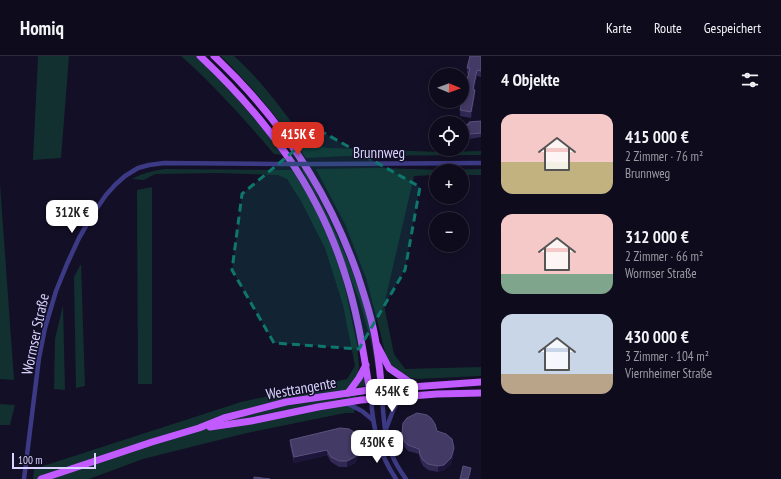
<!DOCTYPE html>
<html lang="de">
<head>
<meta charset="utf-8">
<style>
	:root { --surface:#0e0b1c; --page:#171425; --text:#f1f3f6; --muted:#9b9ba3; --line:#2e2b3b; --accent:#d93025 }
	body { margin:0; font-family:"PT Sans Narrow",sans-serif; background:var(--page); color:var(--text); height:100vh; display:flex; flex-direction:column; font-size:15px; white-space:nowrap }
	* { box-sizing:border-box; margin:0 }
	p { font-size:13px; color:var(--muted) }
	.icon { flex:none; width:22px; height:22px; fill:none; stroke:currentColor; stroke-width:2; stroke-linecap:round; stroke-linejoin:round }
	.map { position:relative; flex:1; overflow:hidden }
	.panel { display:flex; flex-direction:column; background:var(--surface); width:300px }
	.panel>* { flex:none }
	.needle { width:26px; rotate:91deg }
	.controls { position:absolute; left:429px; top:12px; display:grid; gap:8px }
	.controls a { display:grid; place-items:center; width:40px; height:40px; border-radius:50%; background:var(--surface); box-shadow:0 2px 10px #0003,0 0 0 1px var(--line); font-size:20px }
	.scale { position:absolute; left:12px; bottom:10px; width:84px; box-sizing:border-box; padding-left:4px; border:2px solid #d9d4ff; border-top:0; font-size:11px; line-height:14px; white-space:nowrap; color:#d9d4ff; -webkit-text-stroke:3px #130f26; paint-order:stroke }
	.price { position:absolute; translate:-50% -34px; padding:0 9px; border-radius:8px; background:#fff; color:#222; font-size:13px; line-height:26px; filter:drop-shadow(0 1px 2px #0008) }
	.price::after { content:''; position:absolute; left:50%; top:24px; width:12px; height:9px; margin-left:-6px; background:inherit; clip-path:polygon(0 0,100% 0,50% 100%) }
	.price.on { background:var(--accent); color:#fff }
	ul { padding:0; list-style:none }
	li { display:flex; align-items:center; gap:12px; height:100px; padding:0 20px }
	li span { display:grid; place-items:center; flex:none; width:112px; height:80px; border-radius:12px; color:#555 }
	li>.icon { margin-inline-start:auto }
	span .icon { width:48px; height:48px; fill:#fffc; stroke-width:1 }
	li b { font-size:17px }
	h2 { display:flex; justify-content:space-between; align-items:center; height:48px; padding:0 20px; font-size:17px }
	header { display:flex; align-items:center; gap:24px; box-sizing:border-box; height:56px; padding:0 20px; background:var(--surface); border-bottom:1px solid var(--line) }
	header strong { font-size:19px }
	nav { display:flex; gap:22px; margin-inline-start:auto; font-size:14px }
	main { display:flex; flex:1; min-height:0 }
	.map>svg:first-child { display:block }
	.green { fill:#12302f }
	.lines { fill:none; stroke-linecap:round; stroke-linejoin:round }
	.minor { stroke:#3d3a85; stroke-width:4.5 }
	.primary { stroke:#c25bff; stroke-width:7 }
	.minor-bridge { stroke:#3d3a85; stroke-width:4.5 }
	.wall { fill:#312854 }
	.shaded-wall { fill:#1d163a }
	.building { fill:#433a66; stroke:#5a527e }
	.marked { fill:#0f766e; fill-opacity:0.2; stroke:#0f766e; stroke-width:3; stroke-dasharray:8 5; stroke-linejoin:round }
	.labels { text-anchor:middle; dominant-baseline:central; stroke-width:3; stroke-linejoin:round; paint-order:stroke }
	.street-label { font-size:15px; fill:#d9d4ff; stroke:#130f26 }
</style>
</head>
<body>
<header>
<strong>Homiq</strong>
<nav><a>Karte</a><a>Route</a><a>Gespeichert</a></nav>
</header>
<main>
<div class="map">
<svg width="481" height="423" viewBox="0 0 481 423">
	<rect width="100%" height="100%" fill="#130f26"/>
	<g class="green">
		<polygon points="38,0 69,0 61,102 33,104"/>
		<path d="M181,0h15l30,27 31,36 26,36 -9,-1c-29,-34 -59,-68 -93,-98z"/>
		<path d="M221,0h13c28,25 50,56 72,86l5,3 17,3 114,4 39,-1v4l-136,1 -39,2c-26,-38 -52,-69 -85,-102z"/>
		<polygon points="378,112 445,114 481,113 481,119 462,119 462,115 436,115 436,119 414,120 384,249 394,298 405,313 481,311 481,320 416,323 406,321 390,309 386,301 379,271 366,222 345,168 316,113"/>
		<path d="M165,113l127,1 26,42 23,57 16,76 2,21 -2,20 7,-10 1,10 -8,1 -1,7h8v1l-8,1 -2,17h-9l-98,20 -104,26 -54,20h-56l1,-10 207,-67 106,-23 8,-13 -12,-61 -18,-57 -24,-47 -14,-22 -9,-4 -62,-2 -61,1 -11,6 -12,-1c10,-6 21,-8 33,-10z"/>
		<path d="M302,114h2c29,54 56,110 69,170 2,12 3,25 4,37l-6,-35 -12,-43 -40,-99z"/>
		<polygon points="0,128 14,324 0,323"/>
		<polygon points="152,131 152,328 138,328 137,134"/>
		<polygon points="81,208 85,330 76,332 74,221"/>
		<polygon points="63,249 65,334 54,333 55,283"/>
		<polygon points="0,348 15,349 10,369 0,369"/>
	</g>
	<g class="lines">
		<g class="minor">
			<polyline points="319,108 481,107"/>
			<path d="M382,342c2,20 2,41 11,59 3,8 8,15 13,22"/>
			<path d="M371,343c2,29 8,55 25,80"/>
			<polyline points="346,347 362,355 373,364"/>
			<polyline points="386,373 394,352 402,340"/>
			<polyline points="24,423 39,302 45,272 56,235 67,208 79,182 93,158 106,139 115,129 125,120 138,112 149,109 164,107 277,108"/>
		</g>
		<g class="primary">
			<path d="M200,0c65,61 117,130 144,215 14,42 20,85 27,128"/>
			<path d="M214,0c65,61 115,136 144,220 7,22 15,45 18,67 3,18 5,37 6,55"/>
			<polyline points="377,289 389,312 415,330"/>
			<polyline points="348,337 359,322 366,309"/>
			<polyline points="210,371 251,365 318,351 361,344 437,338 481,337"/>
			<polyline points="41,423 152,386 199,372 224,362 286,346 369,334 481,326"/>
		</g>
		<polyline class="minor-bridge" points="277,108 319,108"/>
	</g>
	<g class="wall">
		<polygon points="481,0 481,21 477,20 474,34 475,40 471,62 460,60 460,54 468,18 467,18 467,12"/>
		<polygon points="481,65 481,81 470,83 469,81 462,82 462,69"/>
		<polygon points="437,375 454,397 451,408 444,414 438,416 428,414 423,410 420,404 419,398 408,395 404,390 402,383 402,378"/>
		<polygon points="290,384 359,400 355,407 347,411 339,411 331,406 327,399 294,407 290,390"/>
	</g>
	<g class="shaded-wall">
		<polygon points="477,14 477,20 473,40 473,33"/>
		<polygon points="475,34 475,40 471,62 471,56"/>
		<polygon points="360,385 359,400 355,407 347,411 347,405"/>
		<polygon points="454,392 454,397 451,408 444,414 438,416 438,410"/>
		<polygon points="327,394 327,399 294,407 294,401"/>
		<polygon points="471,412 471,418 469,423 468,423"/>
	</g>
	<g class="building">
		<polygon points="470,0 481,0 481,15 477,14 473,33 475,34 471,56 460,54 470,12 467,12"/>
		<polygon points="481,65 481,77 470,78 469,77 462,78 462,69 469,68 469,66"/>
		<polygon points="417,357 427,359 431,362 435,368 437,375 446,378 452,383 454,392 451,402 444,409 438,410 428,408 423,404 420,399 419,393 408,389 404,385 402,378 403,367 407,362"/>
		<polygon points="340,372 349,373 356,377 360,385 359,394 355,401 347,405 339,405 331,401 327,394 294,401 290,384"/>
		<polygon points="463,410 471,412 468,423 460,423"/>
		<polygon points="254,421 270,423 254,423"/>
	</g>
	<path class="marked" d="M319,74l101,57 -15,83 -46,79 -85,-6 -42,-73 10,-76z"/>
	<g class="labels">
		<g class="street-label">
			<text x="379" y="96">Brunnweg</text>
			<text transform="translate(35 278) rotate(-78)">Wormser Straße</text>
			<text transform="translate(301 332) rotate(-10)">Westtangente</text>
		</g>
	</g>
</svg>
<div class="controls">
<a><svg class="needle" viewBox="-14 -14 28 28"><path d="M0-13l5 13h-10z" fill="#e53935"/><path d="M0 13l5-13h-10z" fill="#9b9ba3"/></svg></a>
<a><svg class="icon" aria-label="locate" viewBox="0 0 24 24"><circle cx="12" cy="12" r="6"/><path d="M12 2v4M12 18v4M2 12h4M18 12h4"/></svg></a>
<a>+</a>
<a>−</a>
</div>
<div class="scale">100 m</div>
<b class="price on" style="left:298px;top:100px">415K €</b>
<b class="price" style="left:72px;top:178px">312K €</b>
<b class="price" style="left:392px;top:357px">454K €</b>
<b class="price" style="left:377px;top:408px">430K €</b>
</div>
<section class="panel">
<h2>4 Objekte<svg class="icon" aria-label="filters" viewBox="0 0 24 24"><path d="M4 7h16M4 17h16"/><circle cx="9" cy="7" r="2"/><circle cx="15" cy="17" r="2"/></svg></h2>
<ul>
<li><span style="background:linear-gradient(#f6c9c9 60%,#c2b280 0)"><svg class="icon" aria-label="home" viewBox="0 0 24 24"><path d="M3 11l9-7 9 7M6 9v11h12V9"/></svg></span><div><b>415 000 €</b><p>2 Zimmer · 76 m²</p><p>Brunnweg</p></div></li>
<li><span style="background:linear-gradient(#f6c9c9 75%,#7fa58c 0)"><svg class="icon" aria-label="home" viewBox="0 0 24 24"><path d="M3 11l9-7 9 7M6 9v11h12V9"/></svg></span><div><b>312 000 €</b><p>2 Zimmer · 66 m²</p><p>Wormser Straße</p></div></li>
<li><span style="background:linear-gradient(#c9d6e8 75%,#b9a48a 0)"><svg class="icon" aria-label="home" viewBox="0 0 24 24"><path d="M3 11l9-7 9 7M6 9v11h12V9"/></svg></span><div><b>430 000 €</b><p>3 Zimmer · 104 m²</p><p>Viernheimer Straße</p></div></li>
</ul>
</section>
</main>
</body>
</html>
